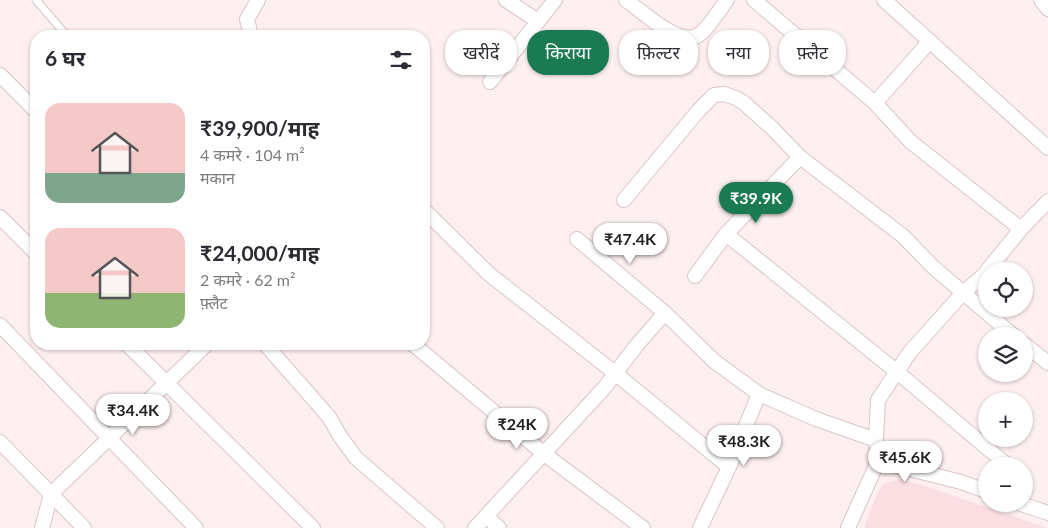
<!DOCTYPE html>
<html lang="hi">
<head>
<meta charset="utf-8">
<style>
	:root { --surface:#fff; --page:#f7f7f7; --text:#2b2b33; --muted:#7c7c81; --accent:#1a7a51 }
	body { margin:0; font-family:Lato,"Noto Sans Devanagari",sans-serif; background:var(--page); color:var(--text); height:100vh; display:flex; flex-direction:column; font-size:19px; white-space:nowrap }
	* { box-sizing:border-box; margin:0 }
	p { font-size:16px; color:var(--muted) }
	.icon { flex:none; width:28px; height:28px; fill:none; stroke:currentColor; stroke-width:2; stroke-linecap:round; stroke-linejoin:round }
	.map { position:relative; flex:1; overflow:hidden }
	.panel { position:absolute; left:30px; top:30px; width:400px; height:320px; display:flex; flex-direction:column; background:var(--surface); border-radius:20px; box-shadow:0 1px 4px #0004 }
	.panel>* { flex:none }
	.banner { position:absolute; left:445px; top:30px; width:475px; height:45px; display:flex; gap:10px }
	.controls { position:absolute; left:978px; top:262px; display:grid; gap:10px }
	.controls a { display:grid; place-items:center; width:55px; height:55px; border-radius:50%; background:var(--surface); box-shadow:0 1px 4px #0004; font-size:25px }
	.price { position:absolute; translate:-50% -42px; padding:0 11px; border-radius:18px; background:#fff; color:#222; font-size:16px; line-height:32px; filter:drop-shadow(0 1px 2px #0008) }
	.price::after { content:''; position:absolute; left:50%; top:30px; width:15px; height:11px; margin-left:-8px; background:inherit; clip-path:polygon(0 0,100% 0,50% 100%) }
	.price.active { background:var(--accent); color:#fff }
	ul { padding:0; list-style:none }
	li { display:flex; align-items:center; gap:15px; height:125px; padding:0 15px }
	li span { display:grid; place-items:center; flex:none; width:140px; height:100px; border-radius:15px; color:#555 }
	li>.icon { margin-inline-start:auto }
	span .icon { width:60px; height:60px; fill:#fffc; stroke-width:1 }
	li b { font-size:21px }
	h2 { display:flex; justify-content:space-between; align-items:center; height:60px; padding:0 15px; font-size:21px }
	.pill { padding:0 18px; border-radius:20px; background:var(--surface); box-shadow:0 1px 4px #0004; font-size:18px; line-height:45px }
	.pill.active { background:var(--accent); color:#fff }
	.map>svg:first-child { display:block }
	.built { fill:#fadee1 }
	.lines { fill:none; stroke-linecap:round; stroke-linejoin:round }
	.service-casing { stroke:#d8c5c7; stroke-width:9 }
	.minor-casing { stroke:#d8c5c7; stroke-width:16 }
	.service { stroke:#fff; stroke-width:7 }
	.minor { stroke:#fff; stroke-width:14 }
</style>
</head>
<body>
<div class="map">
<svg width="1048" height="528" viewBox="0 0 1048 528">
	<rect width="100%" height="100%" fill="#feeff0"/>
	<polygon class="built" points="899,479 919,484 1047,528 864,528 877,494 883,485"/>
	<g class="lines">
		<g class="service-casing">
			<polyline id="service" points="36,0 67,36"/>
		</g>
		<g class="minor-casing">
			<g id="minor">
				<polyline points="506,0 538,21"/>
				<path d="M626,0c16,11 55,49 74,34 11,-9 19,-24 27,-34"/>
				<polyline points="754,0 875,103 911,142 1021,229"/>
				<polyline points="884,0 1048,148"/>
				<polyline points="1041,0 1048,9"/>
				<polyline points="251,36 247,19 258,0"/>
				<polyline points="0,75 36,111"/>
				<polyline points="490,82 555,0"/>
				<polyline points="875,103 930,41"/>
				<polyline points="624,200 699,110 714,95 724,94 736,98 744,103 771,127 800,157 903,236 933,267 1014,336"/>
				<polyline points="424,210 489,274 615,373 729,467"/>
				<polyline points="0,217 36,253"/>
				<polyline points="726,234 896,371 1006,464"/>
				<polyline points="577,239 665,313"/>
				<polyline points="987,271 1021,229 1048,201"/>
				<polyline points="695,276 726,234 800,157"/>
				<polyline points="0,325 196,528"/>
				<polyline points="127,344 313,528"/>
				<polyline points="265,344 329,417 340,436 356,458 437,528"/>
				<polyline points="413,344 543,453 643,528"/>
				<polyline points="1024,344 1048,363"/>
				<polyline points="0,442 51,494 42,528"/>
				<polyline points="878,461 876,440 878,400 910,352 963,293 986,273"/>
				<polyline points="1021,504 1048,513"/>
				<polyline points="486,516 499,528"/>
				<polyline points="84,528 51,494 207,344"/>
				<polyline points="475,528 605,387 636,346 665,313 714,361 759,394 816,419 876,440"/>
				<polyline points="700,528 729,467 759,394"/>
				<polyline points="848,528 878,461 961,482 986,491"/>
			</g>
		</g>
		<use href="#service" class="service"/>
		<use href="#minor" class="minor"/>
	</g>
</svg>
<div class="controls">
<a><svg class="icon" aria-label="locate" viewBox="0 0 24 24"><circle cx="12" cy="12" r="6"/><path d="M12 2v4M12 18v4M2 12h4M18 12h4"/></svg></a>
<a><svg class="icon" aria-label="layers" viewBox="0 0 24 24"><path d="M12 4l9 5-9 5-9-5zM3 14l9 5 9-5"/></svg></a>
<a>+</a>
<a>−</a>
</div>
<b class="price active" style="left:756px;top:224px">₹39.9K</b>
<b class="price" style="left:630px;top:265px">₹47.4K</b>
<b class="price" style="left:133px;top:436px">₹34.4K</b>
<b class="price" style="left:517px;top:450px">₹24K</b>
<b class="price" style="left:744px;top:467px">₹48.3K</b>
<b class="price" style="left:905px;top:483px">₹45.6K</b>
<div class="banner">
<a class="pill">खरीदें</a>
<a class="pill active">किराया</a>
<a class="pill">फ़िल्टर</a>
<a class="pill">नया</a>
<a class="pill">फ़्लैट</a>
</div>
<section class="panel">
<h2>6 घर<svg class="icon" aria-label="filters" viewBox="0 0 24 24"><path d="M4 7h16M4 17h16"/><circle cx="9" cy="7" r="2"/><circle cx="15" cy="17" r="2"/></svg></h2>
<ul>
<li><span style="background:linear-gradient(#f6c9c9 70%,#7fa58c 0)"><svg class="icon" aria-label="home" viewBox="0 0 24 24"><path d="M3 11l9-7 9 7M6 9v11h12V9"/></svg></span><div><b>₹39,900/माह</b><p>4 कमरे · 104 m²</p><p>मकान</p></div></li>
<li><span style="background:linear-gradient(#f6c9c9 65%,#8fb573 0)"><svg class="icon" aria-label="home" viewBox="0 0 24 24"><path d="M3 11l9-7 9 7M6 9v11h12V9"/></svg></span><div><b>₹24,000/माह</b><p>2 कमरे · 62 m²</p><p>फ़्लैट</p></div></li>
</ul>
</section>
</div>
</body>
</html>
